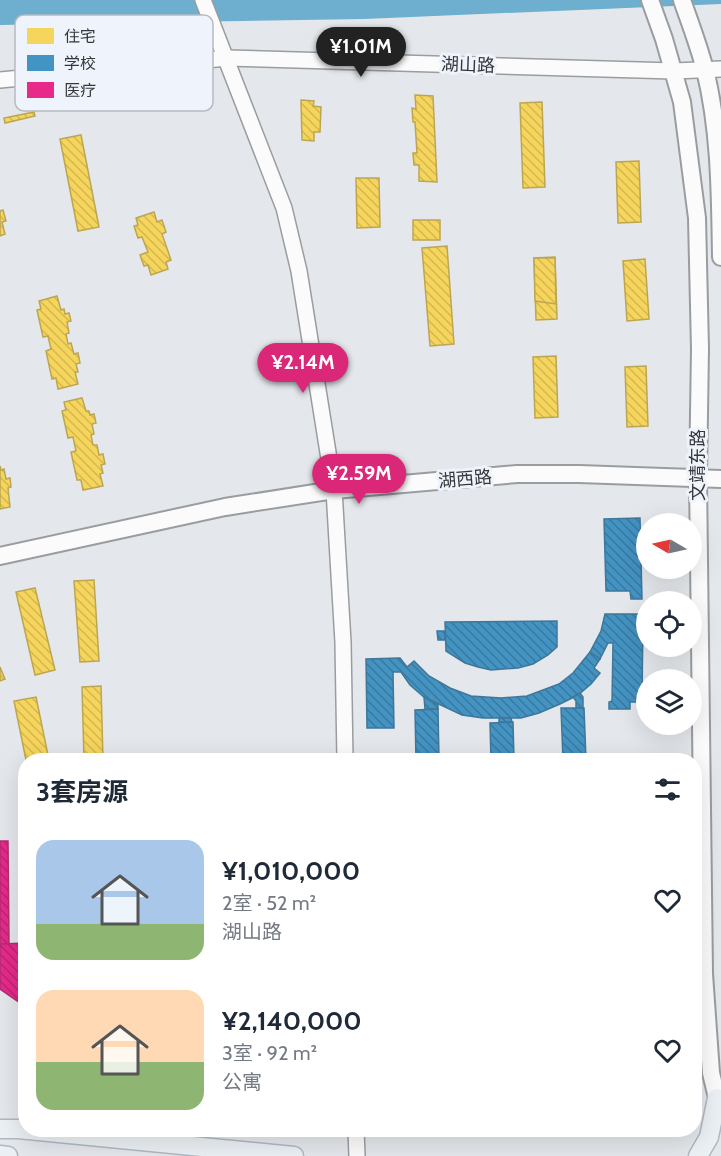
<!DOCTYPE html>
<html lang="zh">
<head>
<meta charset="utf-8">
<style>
	:root { --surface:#fff; --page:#f2f2f3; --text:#1f2937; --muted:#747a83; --accent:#db2777 }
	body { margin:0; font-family:Cabin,"Noto Sans SC",sans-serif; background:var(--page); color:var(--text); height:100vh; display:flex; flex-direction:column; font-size:22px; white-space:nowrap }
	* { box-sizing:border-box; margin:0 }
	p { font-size:20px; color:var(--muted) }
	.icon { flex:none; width:33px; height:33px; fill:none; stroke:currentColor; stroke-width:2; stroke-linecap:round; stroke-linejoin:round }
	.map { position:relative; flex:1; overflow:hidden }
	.panel { position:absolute; left:18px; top:753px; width:684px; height:384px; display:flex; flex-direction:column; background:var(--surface); border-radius:24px; box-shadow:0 6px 24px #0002 }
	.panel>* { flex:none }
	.needle { width:39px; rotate:279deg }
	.buttons { position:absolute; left:636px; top:513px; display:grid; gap:12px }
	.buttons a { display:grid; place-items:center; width:66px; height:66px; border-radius:50%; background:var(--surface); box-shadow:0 6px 24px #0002; font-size:30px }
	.price { position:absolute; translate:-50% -51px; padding:0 14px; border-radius:21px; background:var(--accent); color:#fff; font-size:20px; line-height:39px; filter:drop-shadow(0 2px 3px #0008) }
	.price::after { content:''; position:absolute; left:50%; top:36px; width:18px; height:14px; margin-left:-9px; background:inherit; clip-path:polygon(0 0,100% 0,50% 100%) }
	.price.current { background:#222; color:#fff }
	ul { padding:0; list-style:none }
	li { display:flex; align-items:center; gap:18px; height:150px; padding:0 18px }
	li span { display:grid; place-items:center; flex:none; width:168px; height:120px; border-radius:18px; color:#555 }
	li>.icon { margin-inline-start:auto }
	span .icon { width:72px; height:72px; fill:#fffc; stroke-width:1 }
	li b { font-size:26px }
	h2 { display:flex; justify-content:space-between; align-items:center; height:72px; padding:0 18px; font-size:26px }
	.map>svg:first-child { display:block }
	.water { fill:#6eaece }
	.homes { fill:url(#homes-back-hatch); stroke:#bca652; stroke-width:1.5 }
	.schools { fill:url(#schools-back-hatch); stroke:#3f779a; stroke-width:1.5 }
	.health { fill:url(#health-back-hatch); stroke:#b22d72; stroke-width:1.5 }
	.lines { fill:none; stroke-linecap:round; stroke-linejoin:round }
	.tertiary-casing { stroke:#9a9da0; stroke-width:18 }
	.secondary-casing { stroke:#9a9da0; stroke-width:20 }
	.primary-casing { stroke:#b0b8c1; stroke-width:21 }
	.tertiary { stroke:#fbfbfc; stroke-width:15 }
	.secondary { stroke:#fbfbfc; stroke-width:16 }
	.primary { stroke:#ebf0f4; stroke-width:18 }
	.labels { text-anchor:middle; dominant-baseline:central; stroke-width:6; stroke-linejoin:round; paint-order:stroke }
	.street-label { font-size:18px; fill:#35373a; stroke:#eff4fc }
	.key { fill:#eff4fc; stroke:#b7bbc2; stroke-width:1.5 }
	.key-label { font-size:16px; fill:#35373a }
</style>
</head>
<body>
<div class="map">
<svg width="721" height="1156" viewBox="0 0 721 1156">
	<defs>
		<pattern id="homes-back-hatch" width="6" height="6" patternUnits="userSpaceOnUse" patternTransform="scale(1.5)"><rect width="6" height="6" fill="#f6d55c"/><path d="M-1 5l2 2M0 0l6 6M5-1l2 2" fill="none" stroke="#d4b751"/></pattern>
		<pattern id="schools-back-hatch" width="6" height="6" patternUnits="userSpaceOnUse" patternTransform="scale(1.5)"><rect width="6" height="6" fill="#4393c3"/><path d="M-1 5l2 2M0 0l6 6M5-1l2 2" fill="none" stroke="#39799f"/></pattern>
		<pattern id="health-back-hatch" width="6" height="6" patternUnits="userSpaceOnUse" patternTransform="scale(1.5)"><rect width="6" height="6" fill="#e7298a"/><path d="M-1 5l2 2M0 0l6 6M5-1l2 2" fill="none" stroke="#bc2472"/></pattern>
	</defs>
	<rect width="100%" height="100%" fill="#e4e7eb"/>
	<polygon class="water" points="0,0 721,0 721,4 364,19 0,25"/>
	<g class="homes">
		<polygon points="415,95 433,96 437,182 419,181 419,165 414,165 413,153 417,153 415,122 413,122 412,108 416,109"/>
		<polygon points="301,100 314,101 313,106 321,107 320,132 314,132 314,141 302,140"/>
		<polygon points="542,102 545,187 523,188 520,103"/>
		<polygon points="34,112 35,116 5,123 4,118"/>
		<polygon points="81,135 99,227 78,231 60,139"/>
		<polygon points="639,161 641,222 618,223 616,162"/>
		<polygon points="356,178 379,178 380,227 357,228"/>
		<polygon points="3,210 6,221 2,222 5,234 0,236 0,211"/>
		<polygon points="154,212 157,222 162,220 166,232 162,234 171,260 166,262 168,269 151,275 148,265 144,266 140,255 148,252 142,237 138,238 134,226 138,225 136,218"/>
		<rect x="413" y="220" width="27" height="20"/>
		<polygon points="447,246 454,344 430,346 422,248"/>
		<polygon points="555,257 557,319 536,320 534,258"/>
		<polygon points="534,258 555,258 556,304 535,301"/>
		<polygon points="645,259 649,319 627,321 623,261"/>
		<polygon points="57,296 61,310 64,309 65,314 69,313 71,321 67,322 69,333 66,334 68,344 71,343 74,354 78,353 80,363 76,364 78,372 75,372 78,384 58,389 56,378 52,379 46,351 51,349 48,336 43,337 37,310 41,309 39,301"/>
		<polygon points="556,356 558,417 535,418 533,357"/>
		<polygon points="646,366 648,426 627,427 625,367"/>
		<polygon points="82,398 86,411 89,411 90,415 94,414 96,423 92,424 94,434 91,435 93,445 97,445 99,455 103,454 105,464 101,465 103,473 100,474 103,486 83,490 81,480 77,480 71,452 76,451 73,437 68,438 62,411 66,410 64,402"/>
		<polygon points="0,466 1,470 4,469 6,479 10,478 11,487 8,488 10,507 0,509"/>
		<polygon points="94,580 99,661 80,662 74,581"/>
		<polygon points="35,588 55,670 35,675 16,592"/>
		<polygon points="0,667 5,679 0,681"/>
		<polygon points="101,686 103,760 84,760 82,687"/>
		<polygon points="36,697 49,760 26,760 14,701"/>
	</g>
	<g class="schools">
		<polygon points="640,518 642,599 631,599 630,591 606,591 604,519"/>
		<polygon points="605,614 643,614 642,702 630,702 630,709 609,709 609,702 612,701 613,643 608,643 600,659 590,652 601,631"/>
		<polygon points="557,621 557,647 548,655 533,664 518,668 491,670 478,667 465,663 446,651 445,622"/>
		<polygon points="437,631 445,631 445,640 438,640"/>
		<polygon points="590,652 600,659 594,668 600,673 591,684 578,695 560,704 539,713 521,718 483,718 462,715 424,697 410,685 401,672 393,672 394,728 367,728 366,659 400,658 407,667 414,661 429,676 450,688 471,696 501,698 527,696 559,684 573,673"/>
		<polygon points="580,693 583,697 583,708 576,708 576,701 573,697"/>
		<polygon points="424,697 438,705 438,709 425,709"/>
		<polygon points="561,708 584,708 586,760 563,760"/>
		<polygon points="438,709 439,760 416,760 415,710"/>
		<polygon points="499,718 511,718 512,722 499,722"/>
		<polygon points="513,722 514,760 491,760 490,723"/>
	</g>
	<g class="health">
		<polygon points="0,841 8,841 9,944 0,944"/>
		<polygon points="26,943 26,1007 0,989 0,944"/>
	</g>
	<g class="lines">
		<g class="tertiary-casing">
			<g id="tertiary">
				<polyline points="203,0 284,208 299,271 334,490 343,642 345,760"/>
				<polyline points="0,80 227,58 674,71 721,69"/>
				<polyline points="356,1130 357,1156"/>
			</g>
		</g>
		<g class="secondary-casing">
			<g id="secondary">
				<polyline points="650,0 664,39 682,102 697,218 700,349 698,478 704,974 711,1073 720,1110"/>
				<path d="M682,0c8,23 17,46 23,70 15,60 15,125 16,187"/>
				<polyline points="0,556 225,507 334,490 517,474 579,474 721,479"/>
			</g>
		</g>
		<g class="primary-casing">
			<g id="primary">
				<polyline points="0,1129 18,1129 294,1156"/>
				<polyline points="0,1155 8,1156"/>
				<polyline points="698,1156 709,1137 717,1098"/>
			</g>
		</g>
		<use href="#tertiary" class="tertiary"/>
		<use href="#secondary" class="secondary"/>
		<use href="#primary" class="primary"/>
	</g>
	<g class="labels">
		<g class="street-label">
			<text transform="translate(468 65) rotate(2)">湖山路</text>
			<text transform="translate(698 465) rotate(-90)">文靖东路</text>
			<text transform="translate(465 479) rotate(-5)">湖西路</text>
		</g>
	</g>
	<rect x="15" y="15" width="198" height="96" rx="9" class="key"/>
	<rect x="27" y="28" width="27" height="16" fill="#f6d55c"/>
	<rect x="27" y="55" width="27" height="16" fill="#4393c3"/>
	<rect x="27" y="82" width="27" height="16" fill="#e7298a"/>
	<g class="key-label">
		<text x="64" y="42">住宅</text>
		<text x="64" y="69">学校</text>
		<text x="64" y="96">医疗</text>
	</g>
</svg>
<div class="buttons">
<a><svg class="needle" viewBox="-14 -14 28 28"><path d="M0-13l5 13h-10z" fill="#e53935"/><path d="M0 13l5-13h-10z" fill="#747a83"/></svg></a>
<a><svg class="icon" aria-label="locate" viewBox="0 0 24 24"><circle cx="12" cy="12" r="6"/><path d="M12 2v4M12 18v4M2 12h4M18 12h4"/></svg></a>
<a><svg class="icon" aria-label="layers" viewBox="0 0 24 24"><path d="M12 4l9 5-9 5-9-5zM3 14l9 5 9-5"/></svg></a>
</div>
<b class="price current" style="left:361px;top:78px">¥1.01M</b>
<b class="price" style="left:303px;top:394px">¥2.14M</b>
<b class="price" style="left:359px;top:505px">¥2.59M</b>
<section class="panel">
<h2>3套房源<svg class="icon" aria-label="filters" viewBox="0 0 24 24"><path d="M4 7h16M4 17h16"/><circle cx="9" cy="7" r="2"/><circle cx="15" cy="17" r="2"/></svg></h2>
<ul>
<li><span style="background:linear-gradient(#a9c7e8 70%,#8fb573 0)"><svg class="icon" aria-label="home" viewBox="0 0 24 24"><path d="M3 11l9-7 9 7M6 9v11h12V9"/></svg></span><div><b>¥1,010,000</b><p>2室 · 52 m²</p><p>湖山路</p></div><svg class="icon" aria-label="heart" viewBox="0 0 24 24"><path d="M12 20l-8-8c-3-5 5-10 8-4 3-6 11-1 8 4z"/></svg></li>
<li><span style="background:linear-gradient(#ffd9b3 60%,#8fb573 0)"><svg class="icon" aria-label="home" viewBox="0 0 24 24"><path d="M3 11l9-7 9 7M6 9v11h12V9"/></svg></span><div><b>¥2,140,000</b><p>3室 · 92 m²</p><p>公寓</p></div><svg class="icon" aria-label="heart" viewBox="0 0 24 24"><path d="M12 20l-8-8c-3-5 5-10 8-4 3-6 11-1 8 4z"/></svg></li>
</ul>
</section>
</div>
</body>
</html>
